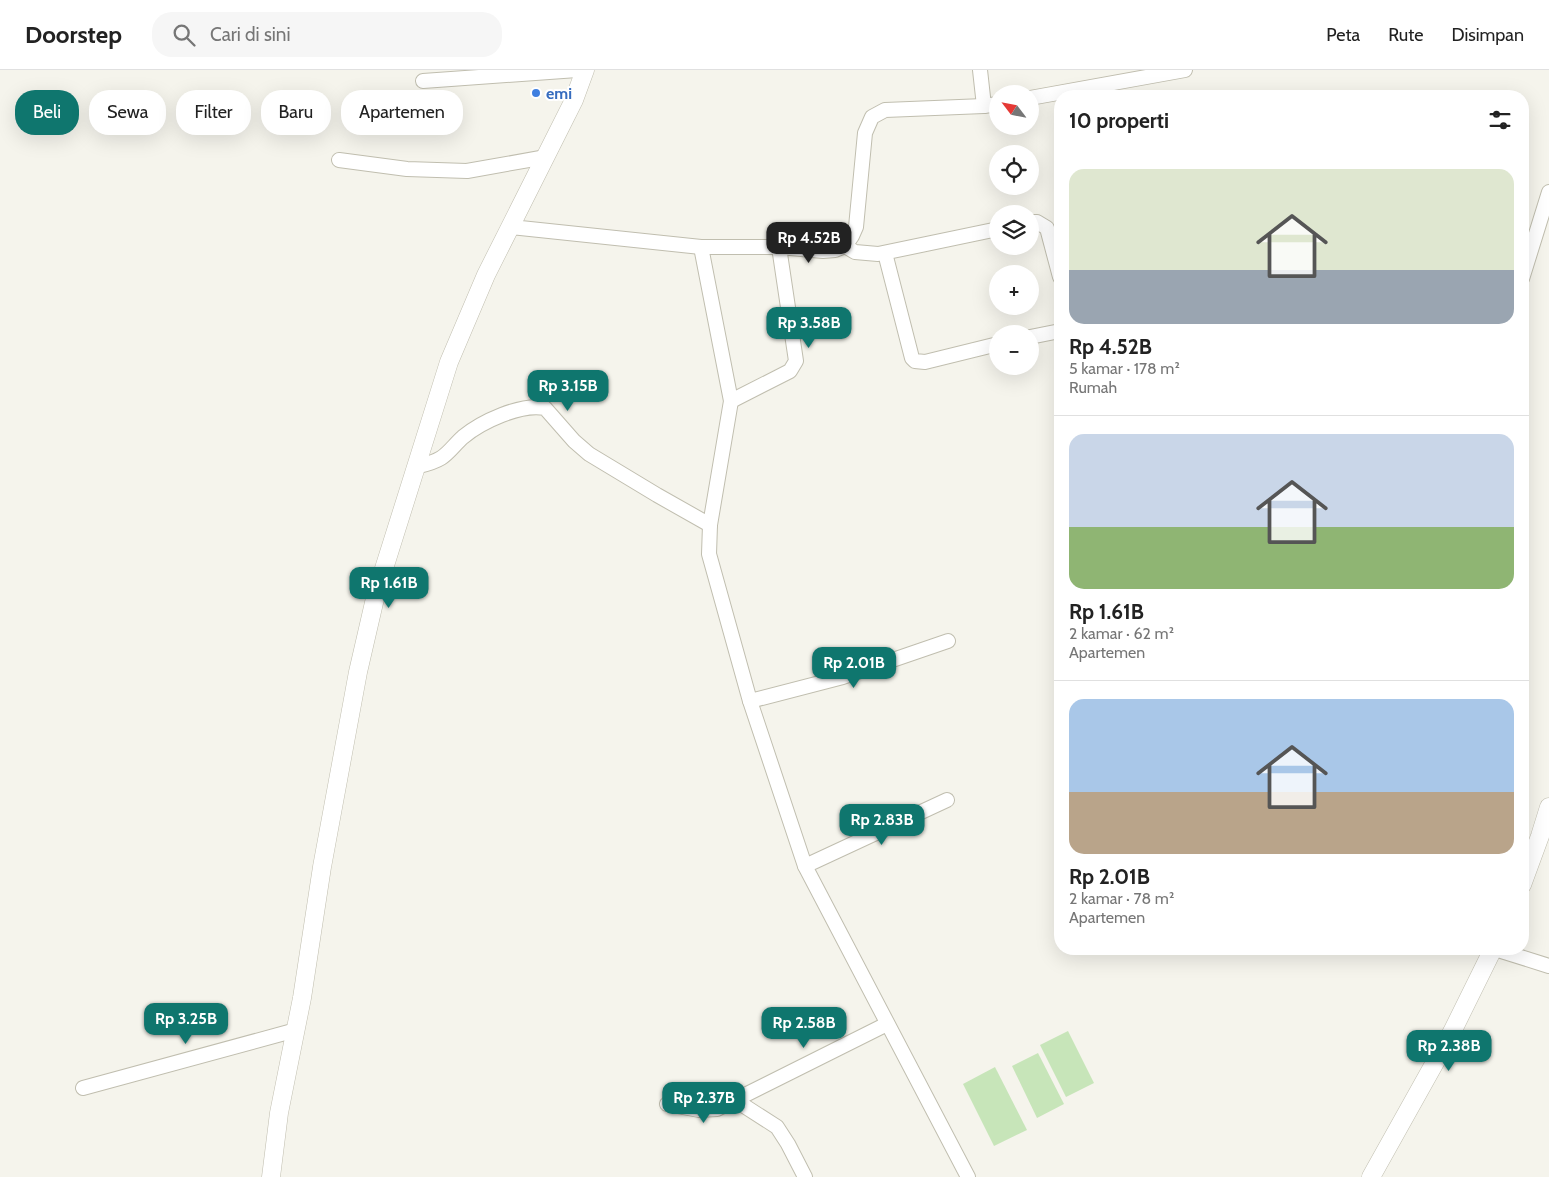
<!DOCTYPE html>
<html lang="id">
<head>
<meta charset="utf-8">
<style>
	:root { --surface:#fff; --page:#f6f6f6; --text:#222; --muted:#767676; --line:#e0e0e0; --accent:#0f766e }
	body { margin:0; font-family:Cabin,sans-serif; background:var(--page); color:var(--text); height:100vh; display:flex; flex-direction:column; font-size:19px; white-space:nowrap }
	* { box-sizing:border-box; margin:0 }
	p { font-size:16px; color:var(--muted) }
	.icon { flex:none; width:28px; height:28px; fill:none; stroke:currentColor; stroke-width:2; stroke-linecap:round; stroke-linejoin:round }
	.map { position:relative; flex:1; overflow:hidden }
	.drawer { position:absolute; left:1054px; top:20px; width:475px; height:865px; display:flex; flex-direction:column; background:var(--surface); border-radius:20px; box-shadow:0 5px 20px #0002 }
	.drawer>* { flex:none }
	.hud { position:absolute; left:15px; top:20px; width:475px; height:45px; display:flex; gap:10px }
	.needle { width:32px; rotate:302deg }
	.fabs { position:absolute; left:989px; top:15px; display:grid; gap:10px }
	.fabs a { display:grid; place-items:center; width:50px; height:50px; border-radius:50%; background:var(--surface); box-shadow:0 5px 20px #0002; font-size:25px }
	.price { position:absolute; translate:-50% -42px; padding:0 11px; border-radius:10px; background:var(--accent); color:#fff; font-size:16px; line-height:32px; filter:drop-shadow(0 1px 2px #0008) }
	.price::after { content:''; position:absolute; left:50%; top:30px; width:15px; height:11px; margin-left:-8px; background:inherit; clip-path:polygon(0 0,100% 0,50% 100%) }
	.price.current { background:#222; color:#fff }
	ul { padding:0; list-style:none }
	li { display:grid; align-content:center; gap:10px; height:265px; padding:0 15px }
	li+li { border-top:1px solid var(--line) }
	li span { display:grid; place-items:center; height:155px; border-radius:15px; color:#555 }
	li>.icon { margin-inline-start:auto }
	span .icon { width:90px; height:90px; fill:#fffc; stroke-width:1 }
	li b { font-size:21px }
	h2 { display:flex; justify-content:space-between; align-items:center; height:60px; padding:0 15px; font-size:21px }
	.pill { padding:0 18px; border-radius:20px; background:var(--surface); box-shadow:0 5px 20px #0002; font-size:18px; line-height:45px }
	.pill.current { background:var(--accent); color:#fff }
	header { display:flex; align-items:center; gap:30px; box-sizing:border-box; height:70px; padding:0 25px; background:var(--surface); border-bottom:1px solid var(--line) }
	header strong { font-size:24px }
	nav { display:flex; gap:28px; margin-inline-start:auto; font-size:18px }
	.search { width:350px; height:45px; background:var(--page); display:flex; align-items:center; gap:12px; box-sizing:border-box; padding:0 18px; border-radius:20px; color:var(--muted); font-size:19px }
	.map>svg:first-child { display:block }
	.green { fill:#c7e5b9 }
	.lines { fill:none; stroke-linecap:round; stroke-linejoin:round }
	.minor-casing { stroke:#c0beaf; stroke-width:16 }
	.tertiary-casing { stroke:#c0beaf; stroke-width:19 }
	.minor { stroke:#fff; stroke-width:14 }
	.tertiary { stroke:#fff; stroke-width:18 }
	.shop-dot { fill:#3f7fe0; stroke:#fff; stroke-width:2 }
	.labels { text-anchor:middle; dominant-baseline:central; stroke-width:4; stroke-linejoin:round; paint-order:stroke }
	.shop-label { font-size:16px; font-weight:bold; fill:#366cbe; stroke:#fff; text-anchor:start }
</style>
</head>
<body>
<header>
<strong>Doorstep</strong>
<div class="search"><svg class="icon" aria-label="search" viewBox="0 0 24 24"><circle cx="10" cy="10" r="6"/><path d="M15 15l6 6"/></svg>Cari di sini</div>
<nav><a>Peta</a><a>Rute</a><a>Disimpan</a></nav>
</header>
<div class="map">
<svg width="1549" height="1107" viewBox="0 0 1549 1107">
	<rect width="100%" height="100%" fill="#f5f4ec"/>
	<g class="green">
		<polygon points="1068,961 1094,1013 1066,1027 1040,975"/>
		<polygon points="1038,983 1064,1034 1037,1048 1012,996"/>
		<polygon points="995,997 1027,1060 994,1076 963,1014"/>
	</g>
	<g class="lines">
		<g class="minor-casing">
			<g id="minor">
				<polyline points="980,0 984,36"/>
				<polyline points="423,11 577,0"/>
				<polyline points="1030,28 1185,0"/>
				<polyline points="339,90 407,99 467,101 546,87"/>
				<polyline points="1030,152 1037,152 1047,158 1060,207"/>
				<polyline points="511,157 701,177 779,177 823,181 835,180 845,176 852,166 856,157 865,63 872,47 885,40 984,36 998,34"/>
				<polyline points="845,176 855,182 878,184 998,159"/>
				<polyline points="701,177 731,331 710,455 709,484 750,631 805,796 968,1107"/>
				<polyline points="885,183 912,288 915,291 925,292 998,274"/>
				<polyline points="1522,209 1549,122"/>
				<polyline points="1030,267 1060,261"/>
				<polyline points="731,331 790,301 796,291 779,177"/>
				<path d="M415,397c8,-2 18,-4 26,-9 8,-5 14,-14 22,-21 18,-15 58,-34 82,-29l29,33 15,13 68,41 53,30"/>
				<polyline points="750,631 843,607 948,571"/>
				<polyline points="805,796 947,730"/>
				<polyline points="1495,879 1549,896"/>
				<polyline points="83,1018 296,960"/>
				<polyline points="735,1030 777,1057 788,1074 805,1107"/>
				<polyline points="667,1034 699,1040 717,1039 887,954"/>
			</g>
		</g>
		<g class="tertiary-casing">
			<g id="tertiary">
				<polyline points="1522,815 1540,766 1549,737"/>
				<polyline points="271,1107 279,1043 302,928 322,797 358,602 376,524 449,292 486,205 574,30 585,0"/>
				<polyline points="1371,1107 1452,962 1493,879"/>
			</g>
		</g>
		<use href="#minor" class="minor"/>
		<use href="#tertiary" class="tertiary"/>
	</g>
	<circle class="shop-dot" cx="536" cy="23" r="5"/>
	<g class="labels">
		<g class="shop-label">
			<text x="546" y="23">emi</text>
		</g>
	</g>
</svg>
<div class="fabs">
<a><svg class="needle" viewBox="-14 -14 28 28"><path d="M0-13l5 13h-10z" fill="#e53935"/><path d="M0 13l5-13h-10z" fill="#767676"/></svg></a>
<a><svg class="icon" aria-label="locate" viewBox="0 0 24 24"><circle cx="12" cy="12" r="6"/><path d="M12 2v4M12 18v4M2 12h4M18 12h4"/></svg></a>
<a><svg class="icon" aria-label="layers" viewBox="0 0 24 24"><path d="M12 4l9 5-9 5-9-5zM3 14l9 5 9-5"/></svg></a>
<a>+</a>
<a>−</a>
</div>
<b class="price current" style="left:809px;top:194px">Rp 4.52B</b>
<b class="price" style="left:809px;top:279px">Rp 3.58B</b>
<b class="price" style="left:568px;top:342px">Rp 3.15B</b>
<b class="price" style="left:389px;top:539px">Rp 1.61B</b>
<b class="price" style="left:854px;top:619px">Rp 2.01B</b>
<b class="price" style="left:882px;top:776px">Rp 2.83B</b>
<b class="price" style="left:186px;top:975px">Rp 3.25B</b>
<b class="price" style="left:804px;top:979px">Rp 2.58B</b>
<b class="price" style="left:1449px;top:1002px">Rp 2.38B</b>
<b class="price" style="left:704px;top:1054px">Rp 2.37B</b>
<div class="hud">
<a class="pill current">Beli</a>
<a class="pill">Sewa</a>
<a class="pill">Filter</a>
<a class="pill">Baru</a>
<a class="pill">Apartemen</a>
</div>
<section class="drawer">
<h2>10 properti<svg class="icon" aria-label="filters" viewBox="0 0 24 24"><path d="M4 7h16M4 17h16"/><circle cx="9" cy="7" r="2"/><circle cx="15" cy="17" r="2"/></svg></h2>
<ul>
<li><span style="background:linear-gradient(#dfe7d0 65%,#9aa5b1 0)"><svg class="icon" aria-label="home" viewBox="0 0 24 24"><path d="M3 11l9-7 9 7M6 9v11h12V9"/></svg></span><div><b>Rp 4.52B</b><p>5 kamar · 178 m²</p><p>Rumah</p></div></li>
<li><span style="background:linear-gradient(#c9d6e8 60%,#8fb573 0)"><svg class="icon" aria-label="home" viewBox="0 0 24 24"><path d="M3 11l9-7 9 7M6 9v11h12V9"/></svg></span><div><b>Rp 1.61B</b><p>2 kamar · 62 m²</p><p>Apartemen</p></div></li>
<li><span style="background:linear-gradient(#a9c7e8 60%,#b9a48a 0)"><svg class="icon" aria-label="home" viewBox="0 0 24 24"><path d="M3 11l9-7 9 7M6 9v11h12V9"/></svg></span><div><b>Rp 2.01B</b><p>2 kamar · 78 m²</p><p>Apartemen</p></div></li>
</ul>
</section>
</div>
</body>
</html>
